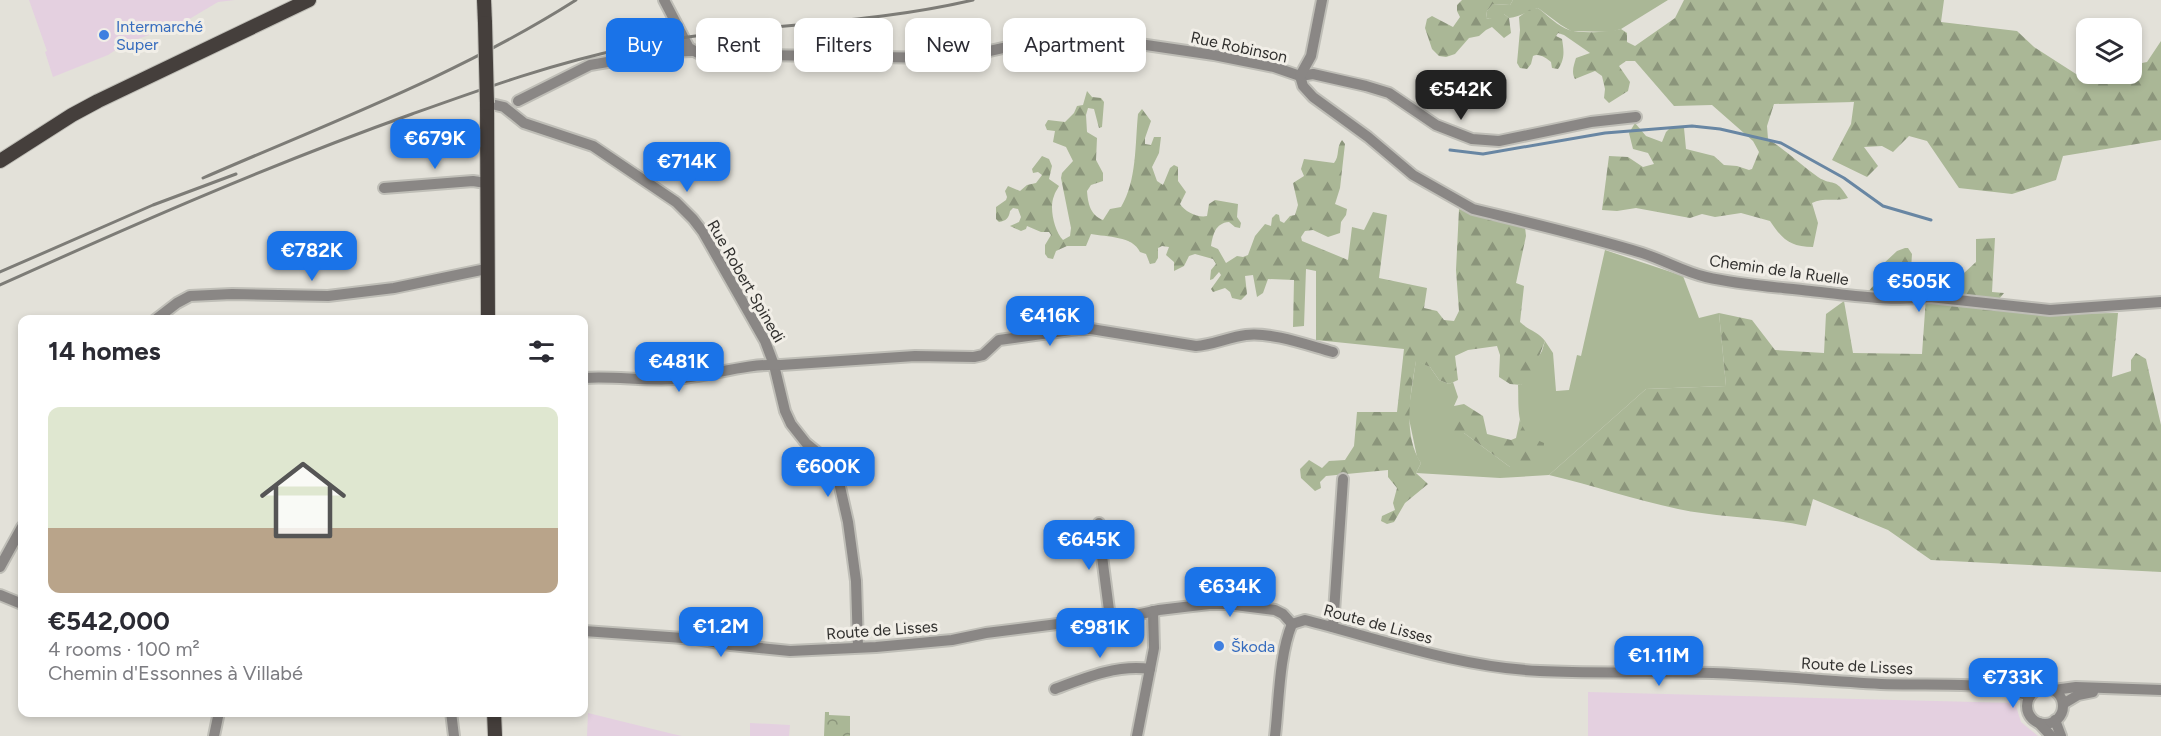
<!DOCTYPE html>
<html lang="en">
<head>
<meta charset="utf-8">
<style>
	:root { --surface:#fff; --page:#f7f7f7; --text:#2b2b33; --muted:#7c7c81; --line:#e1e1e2; --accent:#1a73e8 }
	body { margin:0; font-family:Figtree,sans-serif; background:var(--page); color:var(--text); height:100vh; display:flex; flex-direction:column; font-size:22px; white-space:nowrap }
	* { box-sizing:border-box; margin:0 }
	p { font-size:20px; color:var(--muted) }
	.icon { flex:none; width:33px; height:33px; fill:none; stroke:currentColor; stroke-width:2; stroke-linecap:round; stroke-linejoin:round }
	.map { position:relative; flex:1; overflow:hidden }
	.side { position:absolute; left:18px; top:315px; width:570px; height:402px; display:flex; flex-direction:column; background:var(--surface); border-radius:12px; box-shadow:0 3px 9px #0003 }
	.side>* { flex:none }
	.top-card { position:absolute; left:606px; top:18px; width:570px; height:54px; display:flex; gap:12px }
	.buttons { position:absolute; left:2076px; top:18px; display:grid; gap:12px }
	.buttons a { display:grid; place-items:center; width:66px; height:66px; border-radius:12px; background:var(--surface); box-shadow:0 3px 9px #0003; font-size:30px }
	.price { position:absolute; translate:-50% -51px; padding:0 14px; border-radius:12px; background:var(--accent); color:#fff; font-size:20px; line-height:39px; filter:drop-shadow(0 2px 3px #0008) }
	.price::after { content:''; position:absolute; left:50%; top:36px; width:18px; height:14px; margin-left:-9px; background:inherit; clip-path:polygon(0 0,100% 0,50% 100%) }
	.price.on { background:#222; color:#fff }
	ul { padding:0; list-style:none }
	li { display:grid; align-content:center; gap:12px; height:318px; padding:0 30px }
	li+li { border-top:2px solid var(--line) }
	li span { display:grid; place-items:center; height:186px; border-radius:12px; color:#555 }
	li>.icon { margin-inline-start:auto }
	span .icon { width:108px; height:108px; fill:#fffc; stroke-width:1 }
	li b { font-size:26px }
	h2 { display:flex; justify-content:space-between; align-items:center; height:72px; padding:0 30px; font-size:26px }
	.pill { padding:0 21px; border-radius:12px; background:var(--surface); box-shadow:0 3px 9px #0003; font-size:21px; line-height:54px }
	.pill.on { background:var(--accent); color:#fff }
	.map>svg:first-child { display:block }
	.commercial { fill:#e4d0e0 }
	.grass { fill:#aab796 }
	.forest { fill:url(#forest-firs) }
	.park { fill:url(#park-crowns) }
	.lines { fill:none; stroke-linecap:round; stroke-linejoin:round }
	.stream { stroke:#6886a3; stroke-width:3 }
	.minor-casing { stroke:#bfbeb7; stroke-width:14 }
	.major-casing { stroke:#bfbeb7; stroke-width:16 }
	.minor { stroke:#8a8785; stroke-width:10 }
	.major { stroke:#453f3c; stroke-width:14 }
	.rail { stroke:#7d7c77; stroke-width:3 }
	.major-bridge-casing { stroke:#bfbeb7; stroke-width:16; stroke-linecap:butt }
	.major-bridge { stroke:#453f3c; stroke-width:14 }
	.shop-dot { fill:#3f7fe0; stroke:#f1eee7; stroke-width:2 }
	.labels { text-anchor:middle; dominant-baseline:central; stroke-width:6; stroke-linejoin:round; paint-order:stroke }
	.shop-label { font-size:16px; fill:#366cbe; stroke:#f1eee7; text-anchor:start }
	.street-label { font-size:16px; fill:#31302e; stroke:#f1eee7 }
</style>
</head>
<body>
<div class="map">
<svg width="2161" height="736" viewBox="0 0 2161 736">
	<defs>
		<pattern id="forest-firs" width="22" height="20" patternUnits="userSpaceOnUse" patternTransform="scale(1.5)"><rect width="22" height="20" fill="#aab796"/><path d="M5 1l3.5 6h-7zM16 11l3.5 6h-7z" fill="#8b957b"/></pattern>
		<pattern id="park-crowns" width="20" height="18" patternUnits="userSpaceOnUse" patternTransform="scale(1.5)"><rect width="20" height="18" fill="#aab796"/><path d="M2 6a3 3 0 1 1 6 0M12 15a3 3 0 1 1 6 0" fill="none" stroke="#8b957b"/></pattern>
	</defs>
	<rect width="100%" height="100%" fill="#e3e1d9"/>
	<g class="commercial">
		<polygon points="29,0 235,0 218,2 181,24 126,43 108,55 53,77 45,52 47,51"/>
		<polygon points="1588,692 2015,703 2021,722 2038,736 1588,736"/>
		<polygon points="588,713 673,734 682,736 587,736"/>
		<polygon points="750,723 790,725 789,736 750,736"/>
	</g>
	<g class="grass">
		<path d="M1513,0h155l-47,29 -10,3 -40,-1 -10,-6 -23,-17c-10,3 -18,9 -29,10l-5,-4 -14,5 -4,-1 1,-7 6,-7 17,1z"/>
		<path d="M1605,250l78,26 16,42 20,-5 7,73 -80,3 -97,86 -49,3 -84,-5 5,-10 -4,-6 -9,-43 8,-54 14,7 9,13 10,4 4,-2 5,15 -4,9 10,27 46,34 18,-31c-12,-12 -9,-36 -10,-51h3l21,-34 3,-10 8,12 3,38 13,-1 8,-35 4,1z"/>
	</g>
	<g class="forest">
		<polygon points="1462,0 1513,0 1510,5 1493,4 1487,11 1486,18 1490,19 1497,14 1504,14 1509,18 1511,33 1504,38 1492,27 1486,30 1479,36 1469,38 1455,54 1446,57 1439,56 1432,49 1425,28 1427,19 1432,16 1453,27 1460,17 1457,11 1457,5"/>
		<path d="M1684,0h260l-3,22 76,9 17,16 42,27 10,-1 46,1v-9l15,-3 14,-21v99l-98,16 -7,24 -44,14 -53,-6 -32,-47 -18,-5 -16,16 -11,-6 -18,1 14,19 -11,11 -35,-17 19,-36 3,-22 -80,2 -7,22 1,13c18,11 33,26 50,38 15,10 17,-1 30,21 -12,4 -25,-1 -36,5l6,20 -5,24c-23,0 -31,-8 -43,-26l-29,-8 -26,4 -13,-3 -12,4 -54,-10 -19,3 -15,-1 7,-54 19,1 15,10 11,-3 -6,-11 -15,-4 -4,-16 6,-10 11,13 16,6 4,-10 5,-5 13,1 2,21 28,7 10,9 13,1 12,4 3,-1 7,-17 -6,-11 -41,-36 -38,1 -39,-45h-9l-7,5 11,16 -2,9 -19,12 -5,-5 1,-9 -3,-13 -7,-5 -20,8c-4,-7 -1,-14 1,-21l14,-5 -26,-18 -6,-2 -2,3 6,3c2,12 3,20 -4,30l-6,-1 -1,-6c-5,-4 -12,-9 -18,-6l-2,8 -4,5 -7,-1 -3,-5 3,-33 -1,-13 10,-7 9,-2c10,8 20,18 31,22 13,4 40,2 52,-1l6,4v9l8,4 40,-28z"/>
		<path d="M1087,91l5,6 9,1 3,4 -2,25 -3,1 -5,-19 -6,-1 -2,7 1,17 10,6 -1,22 7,13v8l-12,4 -4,6c1,12 3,24 16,29l7,-11 11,-2c16,-26 14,-63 17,-93l4,-5 9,12 -6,17v6l6,1 3,-8h7l-2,16 -7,14 5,14 6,4 7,-17 4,-3 4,2v14l8,11 -6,12c5,8 18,14 27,12l2,-12 6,-4 23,4 -1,13 4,6 -1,5 -5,-1 -6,-5c-14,1 -16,13 -18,24l7,3 8,14 11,-7 6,1 5,-2 7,-19 10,-12 6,2 1,-8 4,-4 3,1 1,6 4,2 6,-7 5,-1 3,-10 -5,-22 11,-7 -3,-7 3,-10 30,4c6,-7 2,-16 8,-23l3,4 -5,44 -5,16 12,5 -1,6 -5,7 -1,11 -12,4 -15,-7 -8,1 -4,6 1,4 46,19 4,-33 12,3 9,-18 14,3 -8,63 48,10 -3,20 13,3 7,9 10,1 5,-10 -3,-41 3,-61 66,18 1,9 -10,47 8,3 -4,36c8,8 19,10 25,19l-14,36 -10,8 -11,-1 -11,-7 1,-22 -3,-9 -29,4 -13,6 3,24 -9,4 -10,-4 -9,-13 -14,-6c-5,31 -14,73 5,102l-5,10 12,11 -23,19 -11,19 -7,2 -6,-3 1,-5 13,-6 -2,-7 4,-15 -9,-11v-7l-62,6 -6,6 1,6 -6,3 -14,-13 -1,-9 9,-9 13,8 7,-7 16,-1 9,-14 3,-34h40l7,-63 -88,-9v-69l-10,-2 -2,57 -11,1 1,-47 -26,-1 -5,14 -6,4 -4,-22 -8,1 2,18 -6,6 -9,-2 -2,-6 -5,-4 -12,4 -2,-3 10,-14 -2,-3 -6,7 -3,1 1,-10 5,-6 -3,-5 -18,-5 -6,2 -5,10 -10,5v-9l-8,-7 3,-8 -7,-1 -4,2v10l-3,5 -5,1 -4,-10 -6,-2c-7,-16 -33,-15 -49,-18l-5,12h-19l-11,5 -3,8 -5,-1 -3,-4v-9l6,-10 -2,-3h-8l-14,-6 -1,3 -5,2 -11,-5 9,-4 2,-5 -3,-8 -5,-1 -3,3c-1,7 -4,10 -11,11l-3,-3v-12l10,-7 1,-3 -2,-6 3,-5 12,5 7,-6 9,-2 6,-8 -4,-3 -5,1 -1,-4 10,-13 7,3 3,7 -3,13 10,7c-2,4 -4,6 -5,10 -5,11 0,35 9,44l7,-4 1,-8 -10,-50 1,-5 11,-12 -7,-14 -13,-5 2,-11 -8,-1 -2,-5 3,-5 17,2 9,-9 3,-7 6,-1z"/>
		<path d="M1995,238l-3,54 12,1 -13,16 57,5 70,-1 -6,64 19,-6v-11l5,-7 10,6 15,66v147l-230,-12 -43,-30 -75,-31 -7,27c-42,-9 -85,-8 -128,-17 -43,-9 -86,-24 -129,-34l97,-86 80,-3 -7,-73 33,7 23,30 49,3 2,-39 18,-13 9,52 69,1 4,-57 25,-12 25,-23v-23z"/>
		<path d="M1905,248h3l4,6 -1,15 8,-1 7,-5 7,2v5l-9,20 -12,2 -7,4 -37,-3c4,-8 8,-9 17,-10l2,-4 -5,-7v-7l15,-14z"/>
		<path d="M1464,404l19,12 4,18 24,6 5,-2 4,-19c4,15 11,18 24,24 0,12 -3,18 -12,26l-22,-2 -46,-34 -12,3 -1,-13 3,-17z"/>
	</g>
	<polygon class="park" points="825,712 829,712 829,715 850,716 850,736 824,736"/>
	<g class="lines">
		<polyline class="stream" points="1450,150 1483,154 1605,133 1692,126 1720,129 1781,143 1844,178 1883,206 1931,220"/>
		<g class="minor-casing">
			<g id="minor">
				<polyline points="664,0 689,48 700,54 937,58 985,52 1043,39 1063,37 1092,37 1214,55 1274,67 1300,76 1313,74 1366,86 1389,93 1436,125 1472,139 1499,141 1591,122 1636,117"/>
				<path d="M1300,76l3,10 10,11 55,40 45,38 60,34c57,14 113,27 169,44 22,7 42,19 64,24 35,8 70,10 105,14 39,4 79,11 119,6l120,13 111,-8"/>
				<polyline points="1300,76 1311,56 1322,0"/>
				<polyline points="518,101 590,65 666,52 692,51"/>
				<polyline points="487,103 504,107 524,123 593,146 676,202 693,219 703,232 765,341 774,365 785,411 791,424 806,443 829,462 838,478 848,522 856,581 858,647"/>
				<polyline points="384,188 473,181 486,183"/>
				<polyline points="155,320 177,303 190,296 232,294 328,296 394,288 486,269"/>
				<path d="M584,378c30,-2 61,3 92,1 35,-3 70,-16 105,-14l134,-9 59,1 9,-2 16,-15 79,-11h13l105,17c17,-1 33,-9 50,-11 26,-3 61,10 87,17"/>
				<polyline points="1099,523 1099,533 1110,618"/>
				<polyline points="0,567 22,527"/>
				<polyline points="0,595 22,604"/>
				<path d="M1292,624l13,-4c78,20 154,47 235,51 58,3 115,0 173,2 56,2 112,8 168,11 47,2 104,-4 149,12"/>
				<polyline points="1333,627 1343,479"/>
				<polyline points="584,631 697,639 731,645 790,651 876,647 952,640 986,633 1097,619 1122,618 1159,610 1209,604 1227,604 1275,610 1283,614 1292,624"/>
				<circle cx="2045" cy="706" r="18"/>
				<path d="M1055,689c29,-11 63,-25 95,-20"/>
				<polyline points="2054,690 2076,687 2161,690"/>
				<polyline points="2063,704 2078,695 2093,692"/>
				<polyline points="451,712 454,736"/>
				<polyline points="2055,720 2061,736"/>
				<polyline points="2039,723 2051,736"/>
				<polyline points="214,736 219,712"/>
				<polyline points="1137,736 1154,648 1153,611"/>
				<path d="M1275,736c4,-34 4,-81 17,-112"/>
			</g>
		</g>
		<g class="major-casing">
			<g id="major">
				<polyline points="484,0 485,23"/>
				<polyline points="487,103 488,320"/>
				<polyline points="0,161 72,115 98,101 309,0"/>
				<polyline points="494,712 495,736"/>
			</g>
		</g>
		<use href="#minor" class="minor"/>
		<use href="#major" class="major"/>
		<g class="rail">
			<path d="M203,178c126,-55 257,-104 373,-178"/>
			<polyline points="0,272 153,205 236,174"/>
			<path d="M0,285c135,-61 272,-121 412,-171 70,-25 142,-51 215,-66 114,-25 232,-21 346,-48"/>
		</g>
		<g class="major-bridge-casing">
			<polyline id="major-bridge" points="485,23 487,103"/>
		</g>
		<use href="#major-bridge" class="major-bridge"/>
	</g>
	<g class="shop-dot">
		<circle cx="104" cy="35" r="6"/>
		<circle cx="1219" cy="646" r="6"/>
	</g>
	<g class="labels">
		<g class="shop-label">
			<text x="116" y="26">Intermarché<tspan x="116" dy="18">Super</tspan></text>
			<text x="1231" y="646">Škoda</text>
		</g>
		<g class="street-label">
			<text transform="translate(1239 47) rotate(12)">Rue Robinson</text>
			<text transform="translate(1779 270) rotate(8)">Chemin de la Ruelle</text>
			<text transform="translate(746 281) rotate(60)">Rue Robert Spinedi</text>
			<text transform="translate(1378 624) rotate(15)">Route de Lisses</text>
			<text transform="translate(882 630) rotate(-4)">Route de Lisses</text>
			<text transform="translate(1857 666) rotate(3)">Route de Lisses</text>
		</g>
	</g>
</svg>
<div class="buttons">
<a><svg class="icon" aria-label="layers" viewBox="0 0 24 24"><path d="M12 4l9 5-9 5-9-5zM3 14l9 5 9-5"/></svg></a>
</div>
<b class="price on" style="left:1461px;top:121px">€542K</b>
<b class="price" style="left:435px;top:170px">€679K</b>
<b class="price" style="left:687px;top:193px">€714K</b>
<b class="price" style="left:312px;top:282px">€782K</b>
<b class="price" style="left:1919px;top:313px">€505K</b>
<b class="price" style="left:1050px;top:347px">€416K</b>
<b class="price" style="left:679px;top:393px">€481K</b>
<b class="price" style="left:828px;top:498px">€600K</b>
<b class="price" style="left:1089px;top:571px">€645K</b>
<b class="price" style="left:1230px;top:618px">€634K</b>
<b class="price" style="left:721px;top:658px">€1.2M</b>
<b class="price" style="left:1100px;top:659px">€981K</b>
<b class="price" style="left:1659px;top:687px">€1.11M</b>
<b class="price" style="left:2013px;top:709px">€733K</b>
<div class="top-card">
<a class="pill on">Buy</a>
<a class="pill">Rent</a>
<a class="pill">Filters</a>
<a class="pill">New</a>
<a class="pill">Apartment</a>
</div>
<section class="side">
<h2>14 homes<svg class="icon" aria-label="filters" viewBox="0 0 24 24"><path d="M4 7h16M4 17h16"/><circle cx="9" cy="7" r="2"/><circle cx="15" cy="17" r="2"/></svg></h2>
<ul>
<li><span style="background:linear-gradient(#dfe7d0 65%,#b9a48a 0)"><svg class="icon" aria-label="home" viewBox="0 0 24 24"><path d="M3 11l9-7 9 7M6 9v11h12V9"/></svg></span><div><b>€542,000</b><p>4 rooms · 100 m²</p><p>Chemin d'Essonnes à Villabé</p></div></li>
</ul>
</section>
</div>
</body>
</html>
